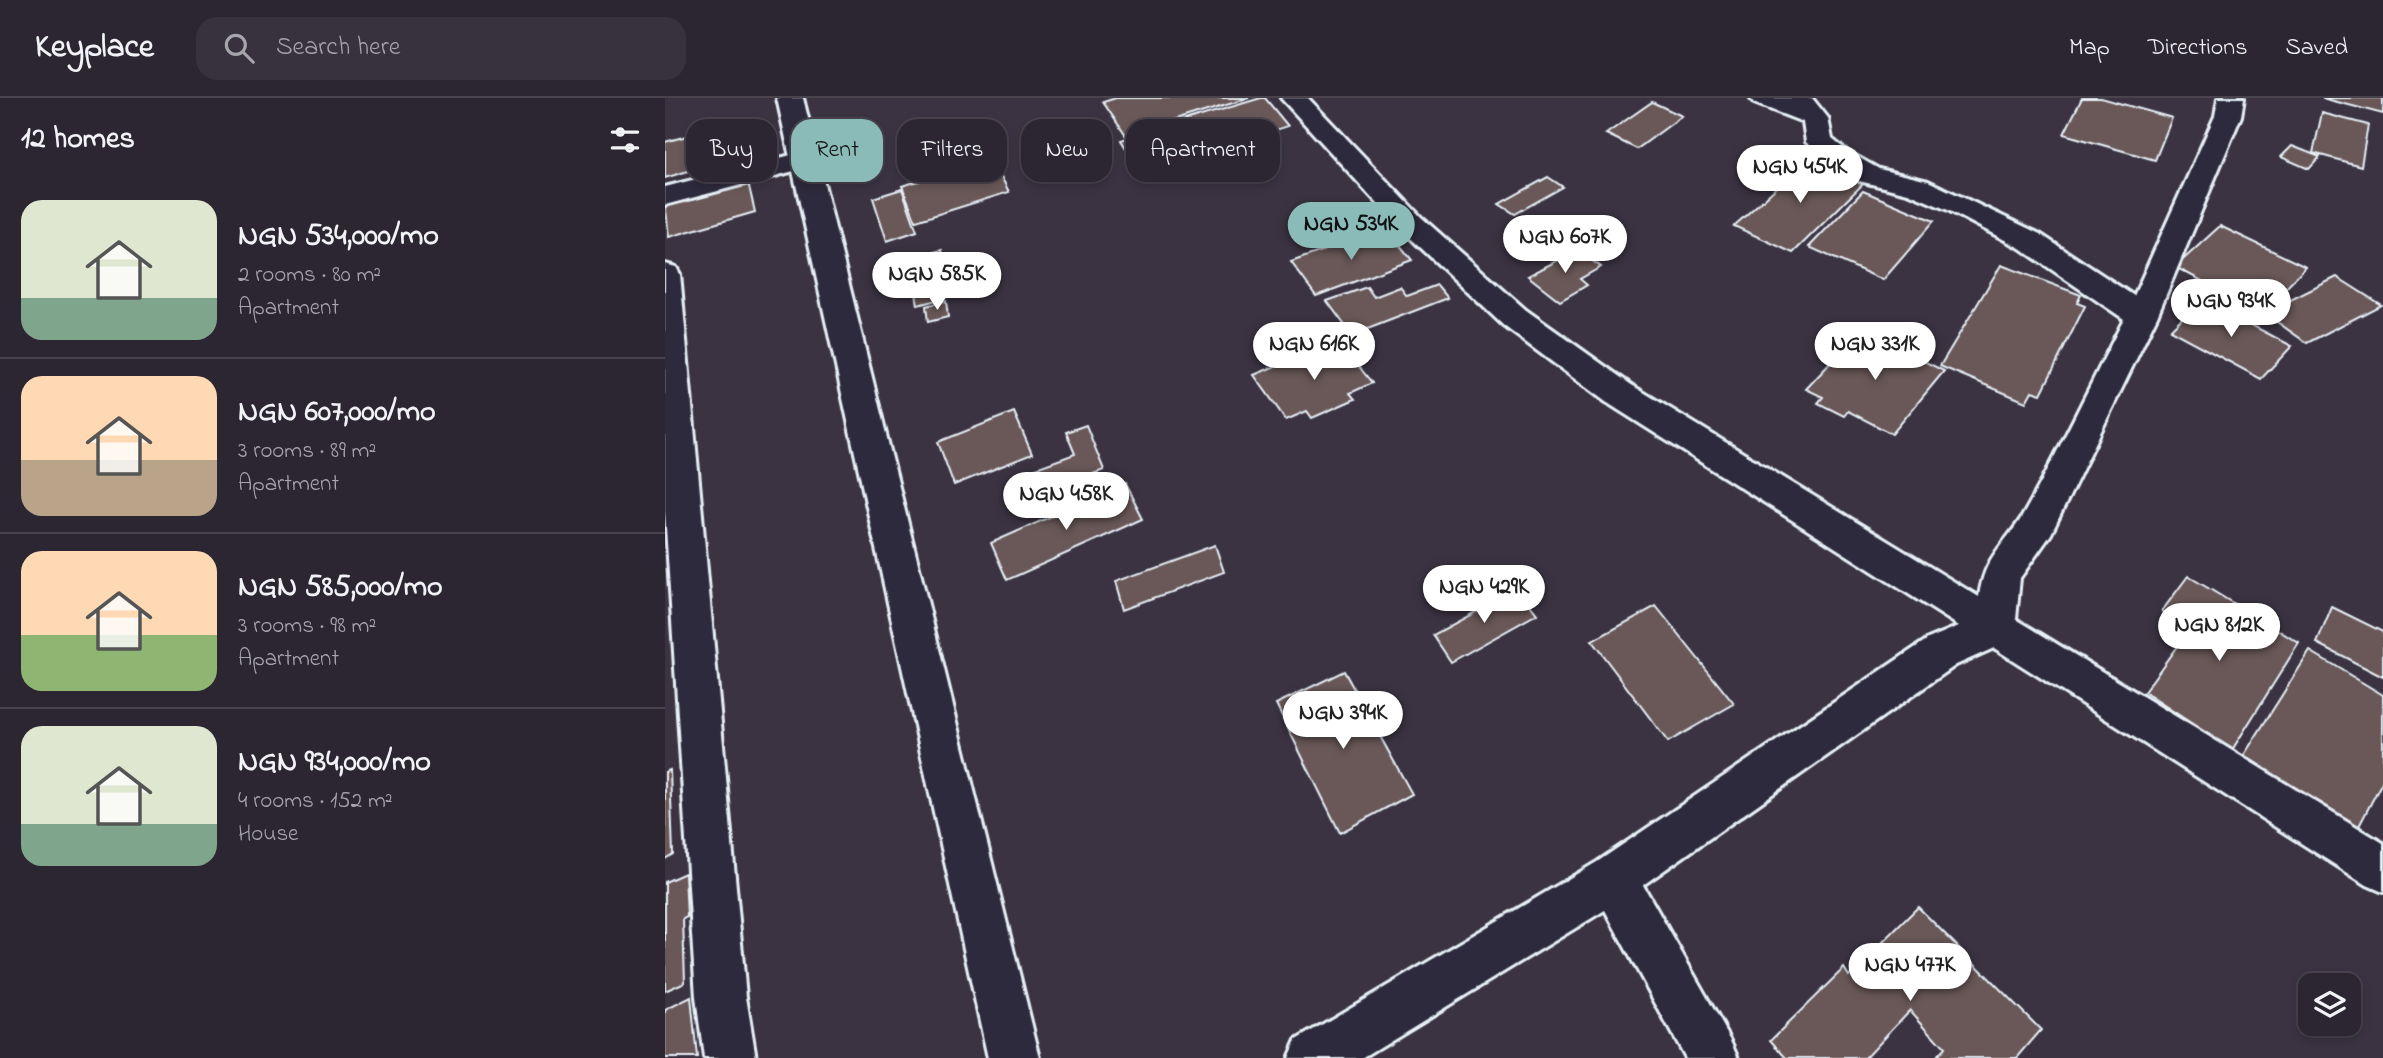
<!DOCTYPE html>
<html lang="en">
<head>
<meta charset="utf-8">
<style>
	:root { --surface:#2c2632; --page:#38323e; --text:#f1f3f6; --muted:#a6a5ac; --line:#48434d; --accent:#8bbbb9 }
	body { margin:0; font-family:"Indie Flower",sans-serif; background:var(--page); color:var(--text); height:100vh; display:flex; flex-direction:column; font-size:26px; white-space:nowrap }
	* { box-sizing:border-box; margin:0 }
	p { font-size:23px; color:var(--muted) }
	.icon { flex:none; width:38px; height:38px; fill:none; stroke:currentColor; stroke-width:2; stroke-linecap:round; stroke-linejoin:round }
	.map { position:relative; flex:1; overflow:hidden }
	.drawer { display:flex; flex-direction:column; background:var(--surface); width:665px }
	.drawer>* { flex:none }
	.hud { position:absolute; left:21px; top:21px; width:665px; height:63px; display:flex; gap:14px }
	.fabs { position:absolute; left:1633px; top:875px; display:grid; gap:14px }
	.fabs a { display:grid; place-items:center; width:63px; height:63px; border-radius:14px; background:var(--surface); box-shadow:0 4px 10px #0003,0 0 0 2px var(--line); font-size:35px }
	.price { position:absolute; translate:-50% -60px; padding:0 16px; border-radius:24px; background:#fff; color:#222; font-size:23px; line-height:46px; filter:drop-shadow(0 2px 4px #0008) }
	.price::after { content:''; position:absolute; left:50%; top:42px; width:21px; height:16px; margin-left:-10px; background:inherit; clip-path:polygon(0 0,100% 0,50% 100%) }
	.price.current { background:var(--accent); color:#111 }
	ul { padding:0; list-style:none }
	li { display:flex; align-items:center; gap:21px; height:175px; padding:0 21px }
	li+li { border-top:2px solid var(--line) }
	li span { display:grid; place-items:center; flex:none; width:196px; height:140px; border-radius:21px; color:#555 }
	li>.icon { margin-inline-start:auto }
	span .icon { width:84px; height:84px; fill:#fffc; stroke-width:1 }
	li b { font-size:30px }
	h2 { display:flex; justify-content:space-between; align-items:center; height:84px; padding:0 21px; font-size:30px }
	.tag { padding:0 24px; border-radius:21px; background:var(--surface); box-shadow:0 4px 10px #0003,0 0 0 2px var(--line); font-size:24px; line-height:63px }
	.tag.current { background:var(--accent); color:#111 }
	header { display:flex; align-items:center; gap:42px; box-sizing:border-box; height:98px; padding:0 35px; background:var(--surface); border-bottom:2px solid var(--line) }
	header strong { font-size:33px }
	nav { display:flex; gap:38px; margin-inline-start:auto; font-size:24px }
	.search { width:490px; height:63px; background:var(--page); display:flex; align-items:center; gap:18px; box-sizing:border-box; padding:0 24px; border-radius:21px; color:var(--muted); font-size:26px }
	main { display:flex; flex:1; min-height:0 }
	.map>svg:first-child { display:block }
	.building { fill:#6a5858; stroke:#e8f1f8; stroke-width:2 }
	.lines { fill:none; stroke-linecap:round; stroke-linejoin:round }
	.minor-casing { stroke:#e8f1f8; stroke-width:6 }
	.tertiary-casing { stroke:#e8f1f8; stroke-width:6 }
	.minor { fill:#2f2a3d; fill-rule:evenodd }
	.tertiary { fill:#2f2a3d; fill-rule:evenodd }
</style>
</head>
<body>
<header>
<strong>Keyplace</strong>
<div class="search"><svg class="icon" aria-label="search" viewBox="0 0 24 24"><circle cx="10" cy="10" r="6"/><path d="M15 15l6 6"/></svg>Search here</div>
<nav><a>Map</a><a>Directions</a><a>Saved</a></nav>
</header>
<main>
<section class="drawer">
<h2>12 homes<svg class="icon" aria-label="filters" viewBox="0 0 24 24"><path d="M4 7h16M4 17h16"/><circle cx="9" cy="7" r="2"/><circle cx="15" cy="17" r="2"/></svg></h2>
<ul>
<li><span style="background:linear-gradient(#dfe7d0 70%,#7fa58c 0)"><svg class="icon" aria-label="home" viewBox="0 0 24 24"><path d="M3 11l9-7 9 7M6 9v11h12V9"/></svg></span><div><b>NGN 534,000/mo</b><p>2 rooms · 80 m²</p><p>Apartment</p></div></li>
<li><span style="background:linear-gradient(#ffd9b3 60%,#b9a48a 0)"><svg class="icon" aria-label="home" viewBox="0 0 24 24"><path d="M3 11l9-7 9 7M6 9v11h12V9"/></svg></span><div><b>NGN 607,000/mo</b><p>3 rooms · 89 m²</p><p>Apartment</p></div></li>
<li><span style="background:linear-gradient(#ffd9b3 60%,#8fb573 0)"><svg class="icon" aria-label="home" viewBox="0 0 24 24"><path d="M3 11l9-7 9 7M6 9v11h12V9"/></svg></span><div><b>NGN 585,000/mo</b><p>3 rooms · 98 m²</p><p>Apartment</p></div></li>
<li><span style="background:linear-gradient(#dfe7d0 70%,#7fa58c 0)"><svg class="icon" aria-label="home" viewBox="0 0 24 24"><path d="M3 11l9-7 9 7M6 9v11h12V9"/></svg></span><div><b>NGN 934,000/mo</b><p>4 rooms · 152 m²</p><p>House</p></div></li>
</ul>
</section>
<div class="map">
<svg width="1718" height="960" viewBox="0 0 1718 960">
	<rect width="100%" height="100%" fill="#3b3342"/>
	<filter id="ink" filterUnits="userSpaceOnUse"><feTurbulence type="fractalNoise" baseFrequency=".0143" numOctaves="2"/><feDisplacementMap in="SourceGraphic" scale="14" xChannelSelector="R" yChannelSelector="G"/><feConvolveMatrix kernelMatrix="1 2 1 2 8 2 1 2 1" color-interpolation-filters="sRGB"/></filter>
	<g filter="url(#ink)">
		<g class="building">
			<polygon points="451,0 584,0 461,38 438,4"/>
			<polygon points="596,0 600,0 623,28 476,74 456,42"/>
			<polygon points="1417,0 1436,0 1507,20 1490,62 1399,36"/>
			<polygon points="1657,0 1718,0 1718,16"/>
			<polygon points="987,4 1017,18 972,51 941,36"/>
			<polygon points="1657,15 1703,27 1696,68 1648,55"/>
			<polygon points="36,34 39,43 51,39 57,55 44,59 46,66 0,80 0,44"/>
			<polygon points="1627,48 1655,59 1644,71 1616,59"/>
			<polygon points="1144,60 1200,84 1128,155 1069,128"/>
			<polygon points="327,61 344,94 251,123 237,88"/>
			<polygon points="883,79 898,89 850,116 834,106"/>
			<polygon points="82,80 90,114 4,139 0,103"/>
			<polygon points="237,91 252,133 222,143 208,100"/>
			<polygon points="1198,93 1269,123 1218,182 1144,149"/>
			<polygon points="1555,128 1641,169 1603,209 1573,194 1568,199 1510,169"/>
			<polygon points="721,130 747,162 651,198 626,164"/>
			<polygon points="277,152 286,198 253,207 245,160"/>
			<polygon points="912,152 936,169 915,181 922,187 895,203 863,178"/>
			<polygon points="1336,167 1416,197 1412,205 1420,208 1376,296 1367,293 1361,304 1275,268"/>
			<polygon points="1672,179 1716,207 1642,245 1599,215"/>
			<polygon points="772,187 783,200 687,237 662,203 702,189 709,199 735,189 742,198"/>
			<polygon points="1536,201 1627,248 1596,281 1505,232"/>
			<polygon points="281,203 283,219 263,224 261,208"/>
			<polygon points="1196,232 1279,273 1227,336 1183,313 1179,318 1153,305 1158,299 1141,291"/>
			<polygon points="673,242 707,285 685,295 690,301 647,320 642,313 621,322 589,277"/>
			<polygon points="349,314 367,356 289,387 273,344"/>
			<polygon points="421,327 439,372 365,399 357,375 410,356 401,334"/>
			<polygon points="460,386 478,421 342,482 326,445"/>
			<polygon points="550,447 559,474 459,511 451,483"/>
			<polygon points="1523,478 1634,545 1567,652 1479,594 1525,530 1497,513"/>
			<polygon points="853,491 872,516 786,564 768,537"/>
			<polygon points="991,508 1069,606 1003,644 927,543"/>
			<polygon points="1667,509 1718,534 1718,579 1652,545"/>
			<polygon points="1645,553 1718,597 1718,682 1692,732 1579,657"/>
			<polygon points="679,573 747,696 675,735 611,606"/>
			<polygon points="5,672 8,756 0,761 0,674"/>
			<polygon points="20,775 22,819 18,821 20,884 0,893 0,784"/>
			<polygon points="1253,809 1376,932 1352,960 1270,960 1279,950 1245,912 1200,960 1122,960 1106,942 1179,870 1184,878"/>
			<polygon points="26,899 32,960 0,960 0,912"/>
		</g>
		<g class="lines">
			<g class="minor-casing">
				<g id="minor">
					<path d="M616,0h27l113,119 105,93 104,74 349,213c6,-45 28,-52 47,-87 35,-63 65,-127 98,-191l-104,-71 -72,-38 -40,-17 -49,-12 -32,-18 -21,-21 -3,-20 -49,-19 -4,-5h62l16,20 4,21 15,12 32,18 49,12 112,53 94,62 81,-180 3,-18h26l-3,18 -84,200 -106,218 -31,44 -4,41 367,224v49l-16,-7 -373,-237 -38,17 -313,220 88,155 8,18h-54l-80,-148 -243,148h-74l8,-18 301,-178 331,-223 31,-13 -353,-224 -102,-76 -103,-97z"/>
					<polygon points="138,54 148,56 152,62 148,68 0,107 0,89"/>
					<polygon points="0,166 11,169 15,176 81,899 91,960 39,960 31,899 0,413"/>
				</g>
			</g>
			<g class="tertiary-casing">
				<polygon id="tertiary" points="112,0 138,0 375,960 323,960"/>
			</g>
			<use href="#minor" class="minor"/>
			<use href="#tertiary" class="tertiary"/>
		</g>
	</g>
</svg>
<div class="fabs">
<a><svg class="icon" aria-label="layers" viewBox="0 0 24 24"><path d="M12 4l9 5-9 5-9-5zM3 14l9 5 9-5"/></svg></a>
</div>
<b class="price" style="left:1135px;top:107px">NGN 454K</b>
<b class="price current" style="left:686px;top:164px">NGN 534K</b>
<b class="price" style="left:900px;top:177px">NGN 607K</b>
<b class="price" style="left:272px;top:214px">NGN 585K</b>
<b class="price" style="left:1566px;top:241px">NGN 934K</b>
<b class="price" style="left:649px;top:284px">NGN 616K</b>
<b class="price" style="left:1210px;top:284px">NGN 331K</b>
<b class="price" style="left:401px;top:434px">NGN 458K</b>
<b class="price" style="left:819px;top:527px">NGN 429K</b>
<b class="price" style="left:1554px;top:565px">NGN 812K</b>
<b class="price" style="left:678px;top:653px">NGN 394K</b>
<b class="price" style="left:1245px;top:905px">NGN 477K</b>
<div class="hud">
<a class="tag">Buy</a>
<a class="tag current">Rent</a>
<a class="tag">Filters</a>
<a class="tag">New</a>
<a class="tag">Apartment</a>
</div>
</div>
</main>
</body>
</html>
